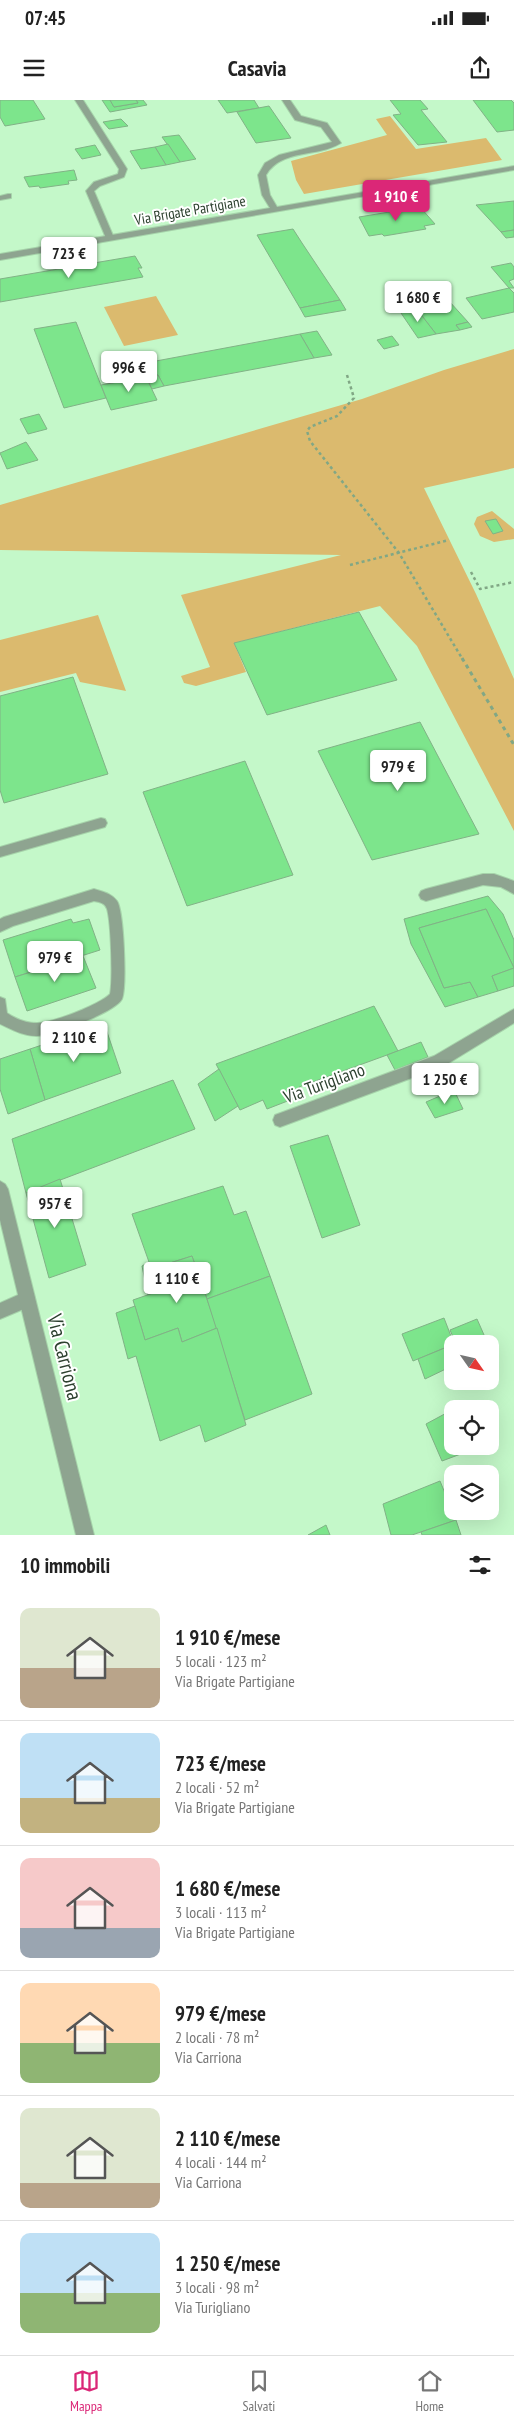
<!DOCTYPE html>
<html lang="it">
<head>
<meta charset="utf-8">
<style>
	:root { --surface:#fff; --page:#f6f6f6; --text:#222; --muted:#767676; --line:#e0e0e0; --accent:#db2777 }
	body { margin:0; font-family:"PT Sans Narrow",sans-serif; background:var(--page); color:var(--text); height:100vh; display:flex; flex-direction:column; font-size:19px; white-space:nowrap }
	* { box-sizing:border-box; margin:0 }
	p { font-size:16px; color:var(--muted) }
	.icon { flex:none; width:28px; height:28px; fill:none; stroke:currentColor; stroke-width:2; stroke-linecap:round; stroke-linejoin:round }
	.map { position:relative; height:1435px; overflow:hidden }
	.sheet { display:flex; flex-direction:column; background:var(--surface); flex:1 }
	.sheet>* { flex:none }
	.needle { width:32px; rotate:124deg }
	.fabs { position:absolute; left:444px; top:1235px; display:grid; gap:10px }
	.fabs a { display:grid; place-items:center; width:55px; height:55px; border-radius:10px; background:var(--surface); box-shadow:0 5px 20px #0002; font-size:25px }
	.price { position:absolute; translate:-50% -42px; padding:0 11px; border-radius:5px; background:#fff; color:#222; font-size:16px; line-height:32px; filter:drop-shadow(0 1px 2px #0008) }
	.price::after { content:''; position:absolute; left:50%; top:30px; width:15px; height:11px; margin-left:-8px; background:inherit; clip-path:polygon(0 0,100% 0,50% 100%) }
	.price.active { background:var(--accent); color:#fff }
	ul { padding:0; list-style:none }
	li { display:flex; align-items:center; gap:15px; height:125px; padding:0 20px }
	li+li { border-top:1px solid var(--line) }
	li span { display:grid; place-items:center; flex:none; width:140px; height:100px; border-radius:10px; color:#555 }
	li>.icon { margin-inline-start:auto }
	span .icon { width:60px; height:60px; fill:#fffc; stroke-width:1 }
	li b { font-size:21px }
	h2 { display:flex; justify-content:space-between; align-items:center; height:60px; padding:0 20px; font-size:21px }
	.status { display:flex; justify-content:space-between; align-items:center; height:35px; padding:0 25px; background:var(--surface); direction:ltr }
	.status svg { height:14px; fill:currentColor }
	header { display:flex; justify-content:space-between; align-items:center; height:65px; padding:0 20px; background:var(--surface); font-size:22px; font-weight:600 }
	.tabs { display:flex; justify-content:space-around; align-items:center; height:70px; border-top:1px solid var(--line); background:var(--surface); font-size:14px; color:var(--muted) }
	.tabs a { display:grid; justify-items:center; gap:2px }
	.tabs .active { color:var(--accent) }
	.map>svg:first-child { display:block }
	.green { fill:#dbba6e }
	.building { fill:#7de58c; stroke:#81b286 }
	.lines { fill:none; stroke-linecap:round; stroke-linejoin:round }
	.service-casing { stroke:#a6d3aa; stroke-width:2 }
	.minor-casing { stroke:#a6d3aa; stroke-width:2 }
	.path-far1 { stroke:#81a785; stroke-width:2.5; stroke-dasharray:3 3; stroke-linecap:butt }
	.path { stroke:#81a785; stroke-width:3; stroke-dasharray:4 4; stroke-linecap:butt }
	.service { fill:#8ea490; fill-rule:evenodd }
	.minor { fill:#8ea490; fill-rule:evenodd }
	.labels { text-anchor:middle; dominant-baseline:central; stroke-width:4; stroke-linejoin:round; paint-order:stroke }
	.far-street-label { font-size:15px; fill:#2d412f; stroke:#fff }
	.street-label { font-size:18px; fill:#2d412f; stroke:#fff }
	.near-street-label { font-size:21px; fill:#2d412f; stroke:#fff }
</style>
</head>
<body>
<div class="status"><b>07:45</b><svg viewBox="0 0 49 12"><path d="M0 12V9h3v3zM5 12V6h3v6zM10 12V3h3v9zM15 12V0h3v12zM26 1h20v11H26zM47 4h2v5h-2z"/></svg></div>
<header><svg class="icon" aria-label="menu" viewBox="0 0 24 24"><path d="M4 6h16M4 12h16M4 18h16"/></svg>Casavia<svg class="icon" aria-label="share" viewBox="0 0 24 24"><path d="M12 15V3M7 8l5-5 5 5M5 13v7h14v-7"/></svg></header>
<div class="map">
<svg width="514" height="1435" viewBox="0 0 514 1435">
	<rect width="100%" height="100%" fill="#c4f8c9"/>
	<g class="green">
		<polygon points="390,16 416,49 486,38 502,60 304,94 296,80 291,61 387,35 376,19"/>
		<polygon points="156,196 178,235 124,246 104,207"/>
		<polygon points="514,249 514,368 424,388 476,494 514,579 514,731 417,546 380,506 234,543 246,572 196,586 184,583 181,576 210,567 181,495 341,455 0,450 0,405 362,299 444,270"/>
		<polygon points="492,411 514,429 514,439 494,442 480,436 474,424 477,417"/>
		<polygon points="98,515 126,591 80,582 76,573 0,592 0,540"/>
	</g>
	<g class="building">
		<polygon points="0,0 33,0 45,19 5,26 0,17"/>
		<polygon points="102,0 110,0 114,7 138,3 136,0 143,0 147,5 110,12"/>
		<polygon points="110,0 136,0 138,3 114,7"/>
		<polygon points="218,0 254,0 259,8 227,13"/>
		<polygon points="390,0 420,0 428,9 421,10 447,42 418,45 393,15 401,14"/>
		<polygon points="473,0 511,0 514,3 514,30 497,32"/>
		<polygon points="269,6 291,38 256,43 237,12"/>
		<polygon points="121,19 128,26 109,29 103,22"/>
		<polygon points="179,35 195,58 196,59 180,62 162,37"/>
		<polygon points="168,44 180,62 166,65 155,47"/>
		<polygon points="95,45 101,55 82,59 75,49"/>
		<polygon points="155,47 166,65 141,69 130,51"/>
		<polygon points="74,70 77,80 68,81 69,84 40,88 39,86 29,87 24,77"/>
		<polygon points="514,101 514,130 501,132 476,105"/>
		<polygon points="420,107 435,124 424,126 426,129 384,136 382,134 369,136 359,117"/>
		<polygon points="293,129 302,143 340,200 300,208 257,135"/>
		<polygon points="514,130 514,137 506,138 501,132"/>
		<polygon points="135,156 142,168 138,168 143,177 0,202 0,179"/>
		<polygon points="511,163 514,167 514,179 509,181 514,188 509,188 491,167"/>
		<polygon points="509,188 514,193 514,212 482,219 466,198"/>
		<polygon points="440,191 468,222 456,225 460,230 436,234 414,206 428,202 422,195"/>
		<polygon points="340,200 346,210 305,217 300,208"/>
		<polygon points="416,208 436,234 418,238 401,213"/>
		<polygon points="76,222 106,298 64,308 34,229"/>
		<polygon points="468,222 472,227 460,230 456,225"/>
		<polygon points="317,231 332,255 314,258 300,234"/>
		<polygon points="300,234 314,258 164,286 158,275 146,277 140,264"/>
		<polygon points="392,236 399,245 384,249 377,240"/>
		<polygon points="158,275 164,286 152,289 146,277"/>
		<polygon points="146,277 157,300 111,310 101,285"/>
		<polygon points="39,314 47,329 28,334 20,319"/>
		<polygon points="26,342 38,360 7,369 0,353"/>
		<polygon points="496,419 503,431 493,434 485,421"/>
		<polygon points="359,512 397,580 267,615 234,543"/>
		<polygon points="73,577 108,674 4,703 0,690 0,596"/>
		<polygon points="420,622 479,734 372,760 318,651"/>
		<polygon points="245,661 293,775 187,806 143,692"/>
		<polygon points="488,796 503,814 514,840 514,868 486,809 419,828 444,888 470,882 478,897 445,907 411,844 404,819"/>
		<polygon points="486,809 514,868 492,876 498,891 478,897 470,882 444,888 419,828"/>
		<polygon points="71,819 73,823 89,819 100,850 15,877 3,840"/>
		<polygon points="83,856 96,888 27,911 15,877"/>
		<polygon points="514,868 514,886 498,891 492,876"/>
		<polygon points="374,906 398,951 299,987 303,995 267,1009 263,1000 240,1010 216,964"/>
		<polygon points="106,929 121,973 45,1000 30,949 63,938 64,943"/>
		<polygon points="421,942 428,957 395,970 387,955"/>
		<polygon points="30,949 45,1000 8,1014 0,989 0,959"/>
		<polygon points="219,969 238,1006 215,1021 198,984"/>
		<polygon points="173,980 195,1029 26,1093 12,1039"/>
		<polygon points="454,990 463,1009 435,1018 426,1002"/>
		<polygon points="328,1035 360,1125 322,1138 290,1046"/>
		<polygon points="60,1079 86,1165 49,1178 26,1093"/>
		<polygon points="223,1086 234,1115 246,1111 270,1176 207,1199 192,1156 170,1163 158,1185 159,1191 148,1195 142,1166 149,1162 132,1114"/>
		<polygon points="192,1156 217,1228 182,1242 178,1228 145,1240 133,1200 159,1191 158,1185 170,1163"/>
		<polygon points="270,1176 312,1294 245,1320 207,1199"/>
		<polygon points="135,1206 145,1240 178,1228 182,1242 217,1228 246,1325 205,1342 200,1325 160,1341 136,1256 128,1259 116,1213"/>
		<polygon points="444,1218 454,1244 413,1261 402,1234"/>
		<polygon points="477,1219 488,1244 456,1244 450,1230"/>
		<polygon points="452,1245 452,1266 425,1279 418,1259"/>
		<polygon points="452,1310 452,1346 472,1346 474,1349 442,1361 426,1324"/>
		<polygon points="440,1381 456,1420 412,1435 391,1435 383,1404"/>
		<polygon points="456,1420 461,1435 422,1435 421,1432"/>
		<polygon points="326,1425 330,1435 308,1435"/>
	</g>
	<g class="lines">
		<g class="service-casing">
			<g id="service">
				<polygon points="75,0 83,0 127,69 124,77 100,86 94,91 114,138 113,140 106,138 86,91 94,82 118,74 119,69"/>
				<polygon points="8,94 11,94 11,98 0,100 0,96"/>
				<polygon points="101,718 105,719 107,723 105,727 0,757 0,747"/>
				<polygon points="483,774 494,774 514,781 514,794 501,787 483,785 426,801 421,799 419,795 421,791 426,789"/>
				<path d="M94,789c9,3 17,4 23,12 7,10 10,86 5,98 -8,14 -70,37 -86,37 -13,0 -25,-7 -36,-12v-27l5,2 2,14c9,6 18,10 30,10 15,0 62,-18 73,-29 3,-14 1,-72 -3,-85 -2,-6 -7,-7 -13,-8l-81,25 -13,6v-13l4,-2z"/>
				<polygon points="27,1191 33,1193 35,1199 33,1205 0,1219 0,1203"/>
			</g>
		</g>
		<g class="minor-casing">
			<g id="minor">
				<path d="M282,0h8l11,16 26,7 14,20c-23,15 -59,5 -75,32l4,20 7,12 237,-41v4l-514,90v-6l270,-46 -8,-13 -4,-20 7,-12 14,-8 53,-13 -11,-15 -26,-7z"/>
				<polygon points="514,909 514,923 444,966 280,1027 275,1025 273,1020 275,1015 434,956"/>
				<polygon points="0,1081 5,1084 8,1089 94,1435 76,1435 0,1120"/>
			</g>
		</g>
		<g class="path-far1">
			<polyline points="347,275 354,298 337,316 310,327 307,331 310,341 399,453 463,560"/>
			<polyline points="350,465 449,440"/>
			<polyline points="471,472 480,489 514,482"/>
		</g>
		<polyline class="path" points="462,558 514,645"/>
		<use href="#service" class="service"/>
		<use href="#minor" class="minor"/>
	</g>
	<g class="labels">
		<g class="far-street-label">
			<text transform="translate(190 110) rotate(-10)">Via Brigate Partigiane</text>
		</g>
		<g class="street-label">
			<text transform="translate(324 983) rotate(-20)">Via Turigliano</text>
		</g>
		<g class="near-street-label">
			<text transform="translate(65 1257) rotate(76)">Via Carriona</text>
		</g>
	</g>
</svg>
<div class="fabs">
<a><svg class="needle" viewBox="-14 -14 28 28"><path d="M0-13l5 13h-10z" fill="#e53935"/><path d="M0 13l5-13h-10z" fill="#767676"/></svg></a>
<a><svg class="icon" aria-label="locate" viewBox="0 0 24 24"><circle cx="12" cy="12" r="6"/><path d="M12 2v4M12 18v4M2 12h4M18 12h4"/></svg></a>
<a><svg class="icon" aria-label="layers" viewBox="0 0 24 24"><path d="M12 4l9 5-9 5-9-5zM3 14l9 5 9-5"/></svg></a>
</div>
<b class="price active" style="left:396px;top:122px">1 910 €</b>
<b class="price" style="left:69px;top:179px">723 €</b>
<b class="price" style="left:418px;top:223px">1 680 €</b>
<b class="price" style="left:129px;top:293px">996 €</b>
<b class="price" style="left:398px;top:692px">979 €</b>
<b class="price" style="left:55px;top:883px">979 €</b>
<b class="price" style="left:74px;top:963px">2 110 €</b>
<b class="price" style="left:445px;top:1005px">1 250 €</b>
<b class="price" style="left:55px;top:1129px">957 €</b>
<b class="price" style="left:177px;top:1204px">1 110 €</b>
</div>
<section class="sheet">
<h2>10 immobili<svg class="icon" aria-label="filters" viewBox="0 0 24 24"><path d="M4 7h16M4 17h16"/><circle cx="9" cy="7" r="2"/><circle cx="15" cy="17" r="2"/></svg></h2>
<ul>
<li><span style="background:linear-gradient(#dfe7d0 60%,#b9a48a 0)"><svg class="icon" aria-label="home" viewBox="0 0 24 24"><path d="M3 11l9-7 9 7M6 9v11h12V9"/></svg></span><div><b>1 910 €/mese</b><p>5 locali · 123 m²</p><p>Via Brigate Partigiane</p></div></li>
<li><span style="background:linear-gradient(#bfe0f5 65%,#c2b280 0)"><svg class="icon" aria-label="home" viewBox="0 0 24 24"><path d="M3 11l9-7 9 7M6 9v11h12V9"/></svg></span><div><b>723 €/mese</b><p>2 locali · 52 m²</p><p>Via Brigate Partigiane</p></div></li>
<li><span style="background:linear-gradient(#f6c9c9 70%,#9aa5b1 0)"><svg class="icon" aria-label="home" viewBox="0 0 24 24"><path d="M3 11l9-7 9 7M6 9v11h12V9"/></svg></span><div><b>1 680 €/mese</b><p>3 locali · 113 m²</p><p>Via Brigate Partigiane</p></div></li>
<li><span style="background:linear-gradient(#ffd9b3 60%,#8fb573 0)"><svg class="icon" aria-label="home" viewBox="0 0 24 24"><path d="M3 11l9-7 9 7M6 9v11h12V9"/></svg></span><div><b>979 €/mese</b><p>2 locali · 78 m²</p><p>Via Carriona</p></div></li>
<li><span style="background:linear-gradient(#dfe7d0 75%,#b9a48a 0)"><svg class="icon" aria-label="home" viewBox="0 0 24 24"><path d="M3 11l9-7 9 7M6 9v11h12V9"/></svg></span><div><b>2 110 €/mese</b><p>4 locali · 144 m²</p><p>Via Carriona</p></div></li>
<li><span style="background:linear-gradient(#bfe0f5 60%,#8fb573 0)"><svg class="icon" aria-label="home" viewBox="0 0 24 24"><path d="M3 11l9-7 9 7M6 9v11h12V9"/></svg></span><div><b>1 250 €/mese</b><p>3 locali · 98 m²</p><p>Via Turigliano</p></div></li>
</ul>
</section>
<nav class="tabs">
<a class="active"><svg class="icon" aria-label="map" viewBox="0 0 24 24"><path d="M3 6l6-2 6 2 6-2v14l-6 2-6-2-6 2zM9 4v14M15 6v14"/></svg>Mappa</a>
<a><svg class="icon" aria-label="saved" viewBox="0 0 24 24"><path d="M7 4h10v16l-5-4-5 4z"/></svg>Salvati</a>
<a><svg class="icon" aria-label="home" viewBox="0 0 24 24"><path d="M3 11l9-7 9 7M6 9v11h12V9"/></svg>Home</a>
</nav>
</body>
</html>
